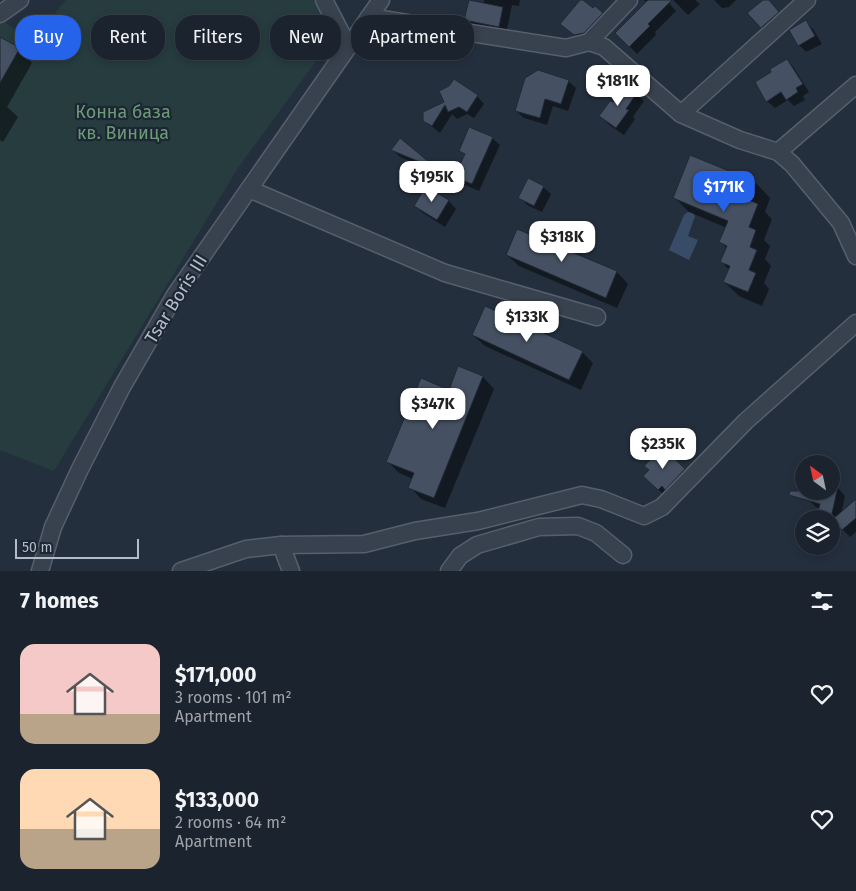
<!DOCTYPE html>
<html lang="en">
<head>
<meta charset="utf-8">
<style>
	:root { --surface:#1b232e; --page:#242b36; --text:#f1f3f6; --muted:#a0a4aa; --line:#39404a; --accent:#2563eb }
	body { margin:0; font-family:"Fira Sans",sans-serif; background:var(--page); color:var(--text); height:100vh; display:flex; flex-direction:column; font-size:19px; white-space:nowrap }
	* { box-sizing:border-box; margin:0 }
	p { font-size:16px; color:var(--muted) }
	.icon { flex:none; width:28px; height:28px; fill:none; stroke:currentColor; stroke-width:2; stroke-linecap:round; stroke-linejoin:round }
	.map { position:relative; height:571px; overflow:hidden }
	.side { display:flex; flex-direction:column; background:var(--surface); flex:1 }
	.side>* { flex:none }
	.guide { position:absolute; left:15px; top:15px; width:500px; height:45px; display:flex; gap:10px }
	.needle { width:32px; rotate:327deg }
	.buttons { position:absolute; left:795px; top:455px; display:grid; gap:10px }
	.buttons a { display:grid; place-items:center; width:45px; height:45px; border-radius:50%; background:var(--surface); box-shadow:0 2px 8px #0003,0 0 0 1px var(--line); font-size:25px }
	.scale { position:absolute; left:15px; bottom:12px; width:124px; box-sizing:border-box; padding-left:5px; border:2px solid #b4bcc9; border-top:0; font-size:14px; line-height:18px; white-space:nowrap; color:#b4bcc9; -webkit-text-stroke:4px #1d2633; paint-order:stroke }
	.price { position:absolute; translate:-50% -42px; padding:0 11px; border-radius:10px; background:#fff; color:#222; font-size:16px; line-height:32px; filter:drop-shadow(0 1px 2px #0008) }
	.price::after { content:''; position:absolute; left:50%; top:30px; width:15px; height:11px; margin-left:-8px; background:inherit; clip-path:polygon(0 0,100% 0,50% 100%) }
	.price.active { background:var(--accent); color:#fff }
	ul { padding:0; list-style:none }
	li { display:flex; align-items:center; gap:15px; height:125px; padding:0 20px }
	li span { display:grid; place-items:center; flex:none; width:140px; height:100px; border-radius:15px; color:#555 }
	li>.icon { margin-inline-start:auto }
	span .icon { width:60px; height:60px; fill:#fffc; stroke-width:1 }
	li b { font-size:21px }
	h2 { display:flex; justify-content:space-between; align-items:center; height:60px; padding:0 20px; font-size:21px }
	.chip { padding:0 18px; border-radius:20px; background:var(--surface); box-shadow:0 2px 8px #0003,0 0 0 1px var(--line); font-size:18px; line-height:45px }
	.chip.active { background:var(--accent); color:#fff }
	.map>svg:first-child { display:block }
	.green { fill:#263c3f }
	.water { fill:#394c67 }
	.shadow { fill:#0007 }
	.building { fill:#455162; stroke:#1f2835 }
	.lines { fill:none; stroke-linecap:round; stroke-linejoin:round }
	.minor-casing { stroke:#565f6c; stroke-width:19 }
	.minor { stroke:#38414e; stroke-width:16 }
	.labels { text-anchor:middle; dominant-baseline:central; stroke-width:4.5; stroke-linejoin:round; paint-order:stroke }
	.park-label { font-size:18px; fill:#6b9a76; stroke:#1d2633 }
	.street-label { font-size:18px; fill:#b4bcc9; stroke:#1d2633 }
</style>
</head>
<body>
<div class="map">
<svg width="856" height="571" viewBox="0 0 856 571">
	<rect width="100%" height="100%" fill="#242f3e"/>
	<polygon class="green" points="66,0 313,0 333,38 238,168 54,471 0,450 0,21 1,20 33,40"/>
	<polygon class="water" points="688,212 693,213 695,216 688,236 698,240 689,260 669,250 684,215"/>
	<g class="shadow">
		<polygon points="484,0 520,0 519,6 512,5 506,34 473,27 465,20 484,4"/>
		<polygon points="644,0 666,0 676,11 655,32 656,35 637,54 616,33 647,3"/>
		<polygon points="673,0 695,0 700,4 688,15"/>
		<polygon points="714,0 736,0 729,7 722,8"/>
		<polygon points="759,5 780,25 769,35 762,27"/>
		<polygon points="593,10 602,14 610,21 583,42 562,24"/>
		<polygon points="806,22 813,29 822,44 806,52 799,45"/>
		<polygon points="0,39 19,49 32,63 7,107 18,117 3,142 0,140"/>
		<polygon points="787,60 794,68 809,92 803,96 805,100 794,106 788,100 775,108 767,101 773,73"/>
		<polygon points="568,81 576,88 568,111 553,106 547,125 524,118 516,111"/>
		<polygon points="625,86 644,101 633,117 635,119 624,135 608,124 601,116 613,104"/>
		<polygon points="477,96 484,104 474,118 467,114 457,119 452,114 440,133 424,120 446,103"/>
		<polygon points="492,138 500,145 479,191 463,184 456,177 465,155 461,151"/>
		<polygon points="400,140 429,163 436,170 435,172 400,157 392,149"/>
		<polygon points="691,157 756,183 770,198 765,212 772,219 764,240 770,246 765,259 771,266 764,283 769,289 762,306 739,296 724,282 729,270 722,262 727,249 721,242 727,228 689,212 674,197"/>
		<polygon points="543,187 551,194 542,212 527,205 520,197"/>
		<polygon points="429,190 449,201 456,209 445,227 423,213 415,206"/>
		<polygon points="518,231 617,272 628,284 617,308 519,266 507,255"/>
		<polygon points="473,335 582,352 593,363 581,390 485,346"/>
		<polygon points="459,368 483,377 494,389 445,508 421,499 410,487 413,479 399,473 388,462 449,391"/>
		<polygon points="663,449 691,477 666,497 645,476 651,470"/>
		<polygon points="831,487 838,488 845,496 841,514 856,506 856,532 850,537 838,525 831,523 831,519 823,519 819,514 820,508 816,507 809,500 831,491"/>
	</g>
	<g class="building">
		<polygon points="469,0 503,7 499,27 464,20"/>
		<polygon points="580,0 583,0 593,8 595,6 603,13 584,33 574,35 560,24"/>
		<polygon points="648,0 672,0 648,24 650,26 629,47 615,33"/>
		<polygon points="763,0 769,0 779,12 761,28 747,13"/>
		<polygon points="806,20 815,36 798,46 789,30"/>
		<polygon points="0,37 20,48 0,83"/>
		<polygon points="787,59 803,84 796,88 798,92 786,100 781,92 766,102 755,82 771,72 770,69"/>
		<polygon points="538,70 569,80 561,104 545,99 540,118 515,111 525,78"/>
		<polygon points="454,79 478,95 467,112 459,107 448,112 445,105 432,126 423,121 423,112 444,102 439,91 449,86"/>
		<polygon points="625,84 637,93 626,109 629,110 616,128 599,116 610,101 613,102"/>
		<polygon points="469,127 493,137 472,184 454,177 465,154 459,151"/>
		<polygon points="400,138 429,162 427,165 391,150"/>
		<polygon points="690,155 756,182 749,200 758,204 749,227 756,230 750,247 757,250 749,270 756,273 748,292 723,282 730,266 720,262 727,246 719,242 728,221 673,198"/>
		<polygon points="528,178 544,186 534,206 518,198"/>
		<polygon points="424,189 430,189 449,200 437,220 414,206"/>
		<polygon points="517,229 617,271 606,298 506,255"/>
		<polygon points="485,306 583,351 569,380 472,335"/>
		<polygon points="458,366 483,376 434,498 408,488 414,473 386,462 421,378 449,390"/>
		<polygon points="663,447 685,469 665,490 662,486 658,490 643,476 649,470 644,466"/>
		<polygon points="790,491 837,491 831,518 817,515 820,504 789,495"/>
		<polygon points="856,499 856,518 842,530 833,519"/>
	</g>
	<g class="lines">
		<g class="minor-casing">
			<g id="minor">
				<polyline points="324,0 348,46"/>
				<polyline points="0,14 20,0"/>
				<polyline points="369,17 566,48 589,42 604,47 681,114 740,140 778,152 792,164 841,223 856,256"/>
				<polyline points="589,42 629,0"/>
				<polyline points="681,114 807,0"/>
				<polyline points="778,152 856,85"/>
				<polyline points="249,189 445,273 597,317"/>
				<polyline points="281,545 364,544 415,531 478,521 582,495 601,499 644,516 662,507 746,421 856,323"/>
				<polyline points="40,571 53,527 80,469 122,387 175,295 381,0"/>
				<polyline points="181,571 246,549 281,545 291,571"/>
				<polyline points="449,571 460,556 477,545 539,527 578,526 596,533 623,555"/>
			</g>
		</g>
		<use href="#minor" class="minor"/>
	</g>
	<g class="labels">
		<g class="park-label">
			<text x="123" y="112">Конна база<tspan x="123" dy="21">кв. Виница</tspan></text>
		</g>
		<g class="street-label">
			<text transform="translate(176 299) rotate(-58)">Tsar Boris III</text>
		</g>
	</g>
</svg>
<div class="buttons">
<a><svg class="needle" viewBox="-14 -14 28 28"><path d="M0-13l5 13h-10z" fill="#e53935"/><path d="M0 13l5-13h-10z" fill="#a0a4aa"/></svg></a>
<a><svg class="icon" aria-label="layers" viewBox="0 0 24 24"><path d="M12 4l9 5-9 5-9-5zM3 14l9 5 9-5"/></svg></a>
</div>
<div class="scale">50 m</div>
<b class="price" style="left:618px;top:107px">$181K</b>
<b class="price" style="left:432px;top:203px">$195K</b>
<b class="price active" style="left:724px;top:213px">$171K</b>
<b class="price" style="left:562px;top:263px">$318K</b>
<b class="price" style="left:527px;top:343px">$133K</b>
<b class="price" style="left:433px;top:430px">$347K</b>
<b class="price" style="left:663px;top:470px">$235K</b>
<div class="guide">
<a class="chip active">Buy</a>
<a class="chip">Rent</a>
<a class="chip">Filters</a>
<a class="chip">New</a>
<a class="chip">Apartment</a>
</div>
</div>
<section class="side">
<h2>7 homes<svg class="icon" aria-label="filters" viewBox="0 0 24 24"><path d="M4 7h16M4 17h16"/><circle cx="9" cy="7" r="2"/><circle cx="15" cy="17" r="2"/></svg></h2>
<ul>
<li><span style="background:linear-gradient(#f6c9c9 70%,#b9a48a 0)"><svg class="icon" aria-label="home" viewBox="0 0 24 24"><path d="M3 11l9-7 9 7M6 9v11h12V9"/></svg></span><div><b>$171,000</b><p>3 rooms · 101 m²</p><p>Apartment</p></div><svg class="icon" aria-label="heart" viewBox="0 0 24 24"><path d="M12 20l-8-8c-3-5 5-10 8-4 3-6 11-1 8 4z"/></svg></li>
<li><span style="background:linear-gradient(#ffd9b3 60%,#b9a48a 0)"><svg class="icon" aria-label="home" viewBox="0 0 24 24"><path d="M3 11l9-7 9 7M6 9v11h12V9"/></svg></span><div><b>$133,000</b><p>2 rooms · 64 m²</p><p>Apartment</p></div><svg class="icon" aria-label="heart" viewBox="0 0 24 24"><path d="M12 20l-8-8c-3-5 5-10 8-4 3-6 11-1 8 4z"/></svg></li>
</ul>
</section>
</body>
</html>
